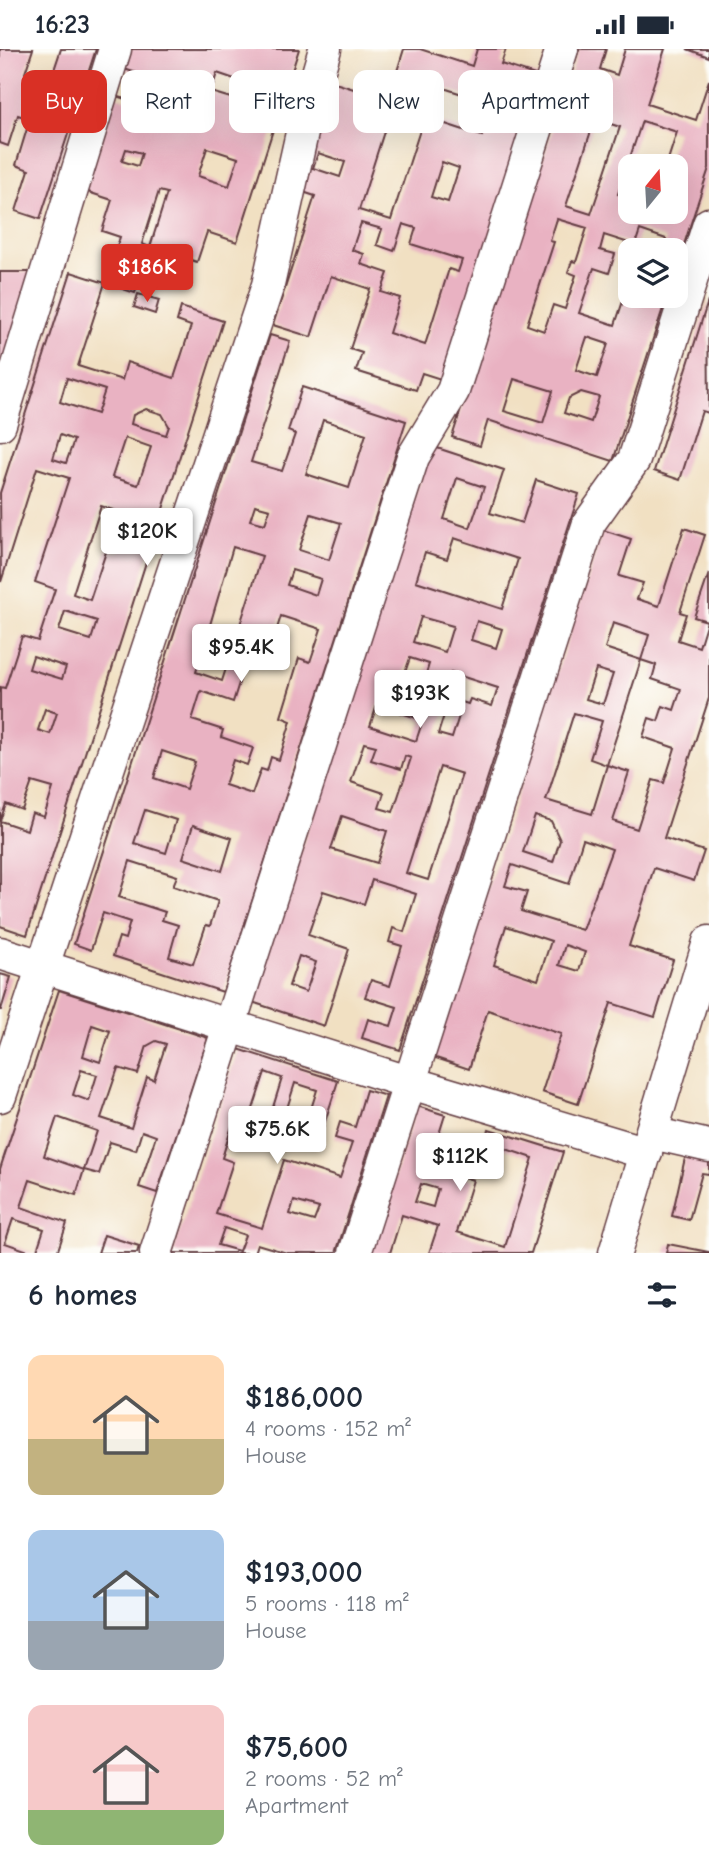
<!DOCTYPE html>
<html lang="en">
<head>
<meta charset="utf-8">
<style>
	:root { --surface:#fff; --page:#f2f2f3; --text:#1f2937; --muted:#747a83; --accent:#d93025 }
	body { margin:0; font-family:"Comic Neue",sans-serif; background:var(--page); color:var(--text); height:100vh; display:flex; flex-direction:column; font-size:26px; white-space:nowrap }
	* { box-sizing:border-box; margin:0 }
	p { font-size:23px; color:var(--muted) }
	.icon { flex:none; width:38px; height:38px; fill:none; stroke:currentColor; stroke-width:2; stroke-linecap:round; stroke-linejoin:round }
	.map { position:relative; height:1204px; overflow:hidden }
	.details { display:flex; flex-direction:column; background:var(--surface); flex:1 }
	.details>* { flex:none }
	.guide { position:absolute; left:21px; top:21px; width:668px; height:63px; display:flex; gap:14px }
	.needle { width:46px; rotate:18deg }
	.tools { position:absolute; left:618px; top:105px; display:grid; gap:14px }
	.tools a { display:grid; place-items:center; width:70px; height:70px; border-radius:14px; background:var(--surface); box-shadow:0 7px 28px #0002; font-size:35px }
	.price { position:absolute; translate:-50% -60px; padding:0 16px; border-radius:7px; background:#fff; color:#222; font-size:23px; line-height:46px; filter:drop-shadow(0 2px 4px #0008) }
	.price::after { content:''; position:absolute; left:50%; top:42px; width:21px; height:16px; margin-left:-10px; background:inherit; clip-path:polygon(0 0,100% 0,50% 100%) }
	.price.selected { background:var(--accent); color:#fff }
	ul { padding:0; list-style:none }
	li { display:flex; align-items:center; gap:21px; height:175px; padding:0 28px }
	li span { display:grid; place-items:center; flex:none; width:196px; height:140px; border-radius:14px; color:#555 }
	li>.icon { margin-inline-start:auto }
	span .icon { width:84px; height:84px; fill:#fffc; stroke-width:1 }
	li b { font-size:30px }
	h2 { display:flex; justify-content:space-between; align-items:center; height:84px; padding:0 28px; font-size:30px }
	.pill { padding:0 24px; border-radius:14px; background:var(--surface); box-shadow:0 7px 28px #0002; font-size:24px; line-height:63px }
	.pill.selected { background:var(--accent); color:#fff }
	.status { display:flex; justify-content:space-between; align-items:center; height:49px; padding:0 35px; background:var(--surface); direction:ltr }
	.status svg { height:19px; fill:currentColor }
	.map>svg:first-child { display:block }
	.building { fill:#e9b2c2; fill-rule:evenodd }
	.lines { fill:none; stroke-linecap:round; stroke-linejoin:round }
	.minor-casing { stroke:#633c42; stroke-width:35 }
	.minor { stroke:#fff; stroke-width:32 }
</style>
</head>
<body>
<div class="status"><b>16:23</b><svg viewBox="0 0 49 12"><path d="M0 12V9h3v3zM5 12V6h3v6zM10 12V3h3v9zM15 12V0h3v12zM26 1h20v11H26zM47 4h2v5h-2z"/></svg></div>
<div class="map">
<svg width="709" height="1204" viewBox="0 0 709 1204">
	<rect width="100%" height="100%" fill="#fdfcf7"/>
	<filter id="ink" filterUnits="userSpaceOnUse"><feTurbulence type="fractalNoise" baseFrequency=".0143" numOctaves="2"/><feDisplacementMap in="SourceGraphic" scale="14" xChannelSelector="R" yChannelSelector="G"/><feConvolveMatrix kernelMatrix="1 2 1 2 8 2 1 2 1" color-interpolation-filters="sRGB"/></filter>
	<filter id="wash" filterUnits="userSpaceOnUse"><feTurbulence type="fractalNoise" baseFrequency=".00686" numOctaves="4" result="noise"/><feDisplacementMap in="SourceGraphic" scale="28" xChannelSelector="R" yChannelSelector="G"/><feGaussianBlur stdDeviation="1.57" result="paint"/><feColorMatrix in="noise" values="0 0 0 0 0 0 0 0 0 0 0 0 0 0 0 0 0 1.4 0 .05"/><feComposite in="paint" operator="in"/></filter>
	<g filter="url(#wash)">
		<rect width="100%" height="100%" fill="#f1e0c2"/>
		<g id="blocks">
			<g class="building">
				<polygon points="0,0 33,0 25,24 50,33 61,0 96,0 40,170 16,162 29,121 16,116 30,70 18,66 8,97 0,94"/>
				<path d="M131,0h168l-62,193 -30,-10 -10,30 -47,-15 17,-54 -8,-2 -17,53 8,3 -15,46 -30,-10 -27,83 44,14 5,-18 47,16 17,-52 -14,-5 4,-14 42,14 -196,614 -27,-9v-105l27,9 5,-17 12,4 9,-29 -21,-6 -10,28 -16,-6 -6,17v-134l5,1 17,-52 16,5 17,-52 -20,-7 34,-104 -32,-10 -36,114 -1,-89 71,-221 34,11 15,-46 -18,-6 10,-31 -27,-9 31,-95 50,16 9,-27 -51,-16zM217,24l35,12 -5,18 -36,-11zM207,99l31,10 -9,28 -31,-10zM126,100l16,4 -4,13 -16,-5zM67,329l38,12 -8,24 -37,-12zM146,360l16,5 7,12 -3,9 -35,-11 2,-9zM60,386l14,5 -8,23 -13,-4zM125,389l26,9 -13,38 -26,-8zM101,457l30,10 -12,36 -12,-3 -17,51 -17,-6zM65,562l32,10 -6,19 -32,-10zM33,607l33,11 -4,12 -33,-10zM45,660l12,4 -7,21 -12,-4z"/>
				<path d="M404,0h16l52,17 5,-17h29l-5,15 43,14 -97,303 -25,-8 -6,17 -60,-19 6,-18 -12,-4 20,-60 -39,-13 -20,61 -38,-12 42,-129 -18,-6 35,-108 56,18zM428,34l65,21 -11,32 -64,-21zM389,67l32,11 -30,93 -32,-10zM318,104l27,9 -5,15 -27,-9zM442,113l17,6 -11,34 -17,-5zM361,174l21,6 -5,16 17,6 9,-27 13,4 -5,16 51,16 -4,12 -9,-3 -24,76 -36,-12 11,-35 -19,-6 7,-19 -27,-9 3,-10 -12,-4z"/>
				<path d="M579,0h27l-6,20 17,6 8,-26h40l-18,55 49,16 13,-40v88l-33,101v-19h-13l3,-11 -26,-9 -5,15 -31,-10 -4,15 15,4 -6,19 -15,-5 -15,45 36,12 15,-45v16h37l-54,165 -125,-41 -8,26 -28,-9zM595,70l25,8 -29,87 -25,-8zM642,72l35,11 -11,34h10v46h-46v-14l-12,-4zM557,170l30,9 -11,34 -4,-1 -4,11 8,3 -11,34 -12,-4 -9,26 -17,-6 27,-83 -4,-1zM587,288l21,7 -11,33 -21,-7zM514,330l39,12 -10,32 -39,-12zM581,343l18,5 -8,25 -27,-9 5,-15z"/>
				<polygon points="687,0 709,0 709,8"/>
				<polygon points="0,223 38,223 0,338"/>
				<polygon points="138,245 159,251 155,265 134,258"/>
				<polygon points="708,252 709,364 702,362 680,431 654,422"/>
				<path d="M270,286l20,6 -39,121 31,9 13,-37 -7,-3 14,-44 104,34 -183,571 -110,-36 6,-19 6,2 5,-17 -27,-9 -12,37 -17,-6zM323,371l43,14 -17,54 -43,-14zM255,456l15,4 -5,15 -15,-4zM311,465l30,9 -12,37 -30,-10zM233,498l29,9 -40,125 -26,-9zM292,521l29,9 -5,16 -29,-10zM281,567l40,13 -11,33 -11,-4 -18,59 10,4 -12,39 -8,-3 -4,14 -6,-2 -9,25 -27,-9 8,-25 14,5 6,-17 -32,-11 2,-7 -31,-10 9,-29 32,11 16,-51 19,6zM162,702l33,11 -9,27 -32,-11zM145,761l31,10 -10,33 -32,-10zM193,776l39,13 -10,33 -39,-13zM130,812l47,15 -4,10 45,15 -8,25 -4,-1 -13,39 -24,-7 9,-32 -16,-5 3,-8 -46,-15z"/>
				<path d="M431,397l73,24 -14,43 32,10 14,-43 43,14 -179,556 -38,-12 6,-19 23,7 6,-19 -32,-10 6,-17 19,6 12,-40 -13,-4 4,-14 11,4 12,-38 -44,-14 -8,24 -41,-13 -15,44 41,14 -25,77 -72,-24zM457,429l27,9 -14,41 -26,-9zM454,489l64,21 -16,50 -86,-28 9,-29 22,7zM421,568l32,9 -8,26 -32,-10zM477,572l25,8 -6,19 -25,-8zM410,609l19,6 -6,20 -20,-6zM451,624l47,15 -6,18 -22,-7 -2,5 -25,-8zM377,656l46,15 -7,21 -46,-15zM445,663l14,4 -7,22 -14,-4zM364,694l12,3 -5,14 30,9 4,-13 6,2 -18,54 -14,-4 5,-15 -33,-11zM440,718l22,7 -34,106 -22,-7zM342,767l45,15 -10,32 -46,-14zM299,907l17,6 -10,30 -17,-6z"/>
				<path d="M684,479l21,7 -25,77 6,2 -8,26 21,7 8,-26 -13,-4 15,-44v125l-45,140 40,13 -10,30 -40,-13 -25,78 44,14 -18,57 -44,-14 -33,101 -36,-12 19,-58 -73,-24 -19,59 -36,-12 170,-527 28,9 -12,37 24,7 -6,16 22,7zM613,574l36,12 -8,25 15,5 -4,14 29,10 -7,21 -11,-4 -5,15 -9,-3 -6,19 32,11 -11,35 -11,-3 -16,49 -24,-8 16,-49 -22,-7 34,-105 -36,-12zM596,620l17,5 -10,30 -17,-5zM574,664l28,8 -12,38 17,6 -15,49 -46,-14zM535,767l16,5 9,19 -7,22 -30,-10zM583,790l29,10 -30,81 -61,-19 6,-19 -22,-6 7,-21 57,19zM506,877l45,15 -13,39 -44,-15zM565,896l20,7 -6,19 -20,-6z"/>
				<polygon points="0,925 11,928 1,961 0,961"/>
				<path d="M59,941l149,48 -51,155 -18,-6 17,-51 -14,-5 -6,19 -26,-8 -11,32 -15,-4 -8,25 -46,-15 -9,27 46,16 -10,30h-21l8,-24 -31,-10 -8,24 29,10h-34v-84zM92,976l18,6 -10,31 -17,-6zM156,992l10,3 -12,36 -7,-3 -16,51 -30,-10 17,-50 20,6 9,-28zM81,1021l16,5 -8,26 -16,-6zM57,1068l40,14 -13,39 -40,-14z"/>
				<path d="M238,1000l100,32 -17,53 -16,-6 12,-38 -22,-7 -12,38 12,4 -6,19 -57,-18 -10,32 11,4 -17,52 46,14 22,-68 56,18 12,-35 -17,-5 5,-16 15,5 11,-37 20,6 -50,157h-49l-30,-9 -3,9h-81zM265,1023l17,6 -12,39 -18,-5zM294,1152l25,7 -5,13 -24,-7zM224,1179l21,7 -6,16 -21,-6z"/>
				<path d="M417,1057l28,9 -16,51 44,14 -16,52 48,15 28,-89 -48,-16 4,-13 74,23 -32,101h-102l9,-27 -36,-11 -12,38h-20zM421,1135l17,5 -5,18 -18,-5z"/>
				<polygon points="687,1100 709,1105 709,1125 702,1124 689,1171 672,1167"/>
				<polygon points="104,1186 139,1197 137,1204 98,1204"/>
				<polygon points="668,1195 709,1203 709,1204 666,1204"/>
			</g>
		</g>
	</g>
	<g filter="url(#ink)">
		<use href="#blocks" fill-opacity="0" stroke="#633c42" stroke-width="2"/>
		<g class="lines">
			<g class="minor-casing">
				<g id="minor">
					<polyline points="0,375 115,0"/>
					<polyline points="0,904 411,1034 646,1104"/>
					<polyline points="0,1047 268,236 306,66 325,0"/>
					<polyline points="652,1084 709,1097"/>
					<polyline points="156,1204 413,408 453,342 562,0"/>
					<polyline points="355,1204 589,474 634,411 709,175"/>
					<polyline points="615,1204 709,893"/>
				</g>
			</g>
			<use href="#minor" class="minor"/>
		</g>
	</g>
</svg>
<div class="tools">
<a><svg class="needle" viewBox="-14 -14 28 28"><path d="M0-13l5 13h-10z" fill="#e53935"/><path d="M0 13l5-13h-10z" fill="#747a83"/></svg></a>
<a><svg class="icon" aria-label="layers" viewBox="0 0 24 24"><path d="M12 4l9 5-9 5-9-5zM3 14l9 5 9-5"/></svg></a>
</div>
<b class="price selected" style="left:147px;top:255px">$186K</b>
<b class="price" style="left:147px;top:519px">$120K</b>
<b class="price" style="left:241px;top:635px">$95.4K</b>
<b class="price" style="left:420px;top:681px">$193K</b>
<b class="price" style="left:277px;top:1117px">$75.6K</b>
<b class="price" style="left:460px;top:1144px">$112K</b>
<div class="guide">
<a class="pill selected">Buy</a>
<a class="pill">Rent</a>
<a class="pill">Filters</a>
<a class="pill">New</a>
<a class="pill">Apartment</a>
</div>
</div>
<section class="details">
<h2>6 homes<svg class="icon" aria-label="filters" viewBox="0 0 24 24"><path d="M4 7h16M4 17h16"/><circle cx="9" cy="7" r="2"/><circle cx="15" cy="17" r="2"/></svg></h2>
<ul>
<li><span style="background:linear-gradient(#ffd9b3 60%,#c2b280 0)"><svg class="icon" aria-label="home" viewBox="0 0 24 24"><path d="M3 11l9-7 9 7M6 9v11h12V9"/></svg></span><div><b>$186,000</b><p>4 rooms · 152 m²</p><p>House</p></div></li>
<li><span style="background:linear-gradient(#a9c7e8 65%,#9aa5b1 0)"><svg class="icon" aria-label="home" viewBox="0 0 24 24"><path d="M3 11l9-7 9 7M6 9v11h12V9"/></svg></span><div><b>$193,000</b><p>5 rooms · 118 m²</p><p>House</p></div></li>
<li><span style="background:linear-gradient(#f6c9c9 75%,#8fb573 0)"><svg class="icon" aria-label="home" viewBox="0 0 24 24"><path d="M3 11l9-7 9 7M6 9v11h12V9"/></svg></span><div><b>$75,600</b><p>2 rooms · 52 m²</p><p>Apartment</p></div></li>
</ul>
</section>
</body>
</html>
